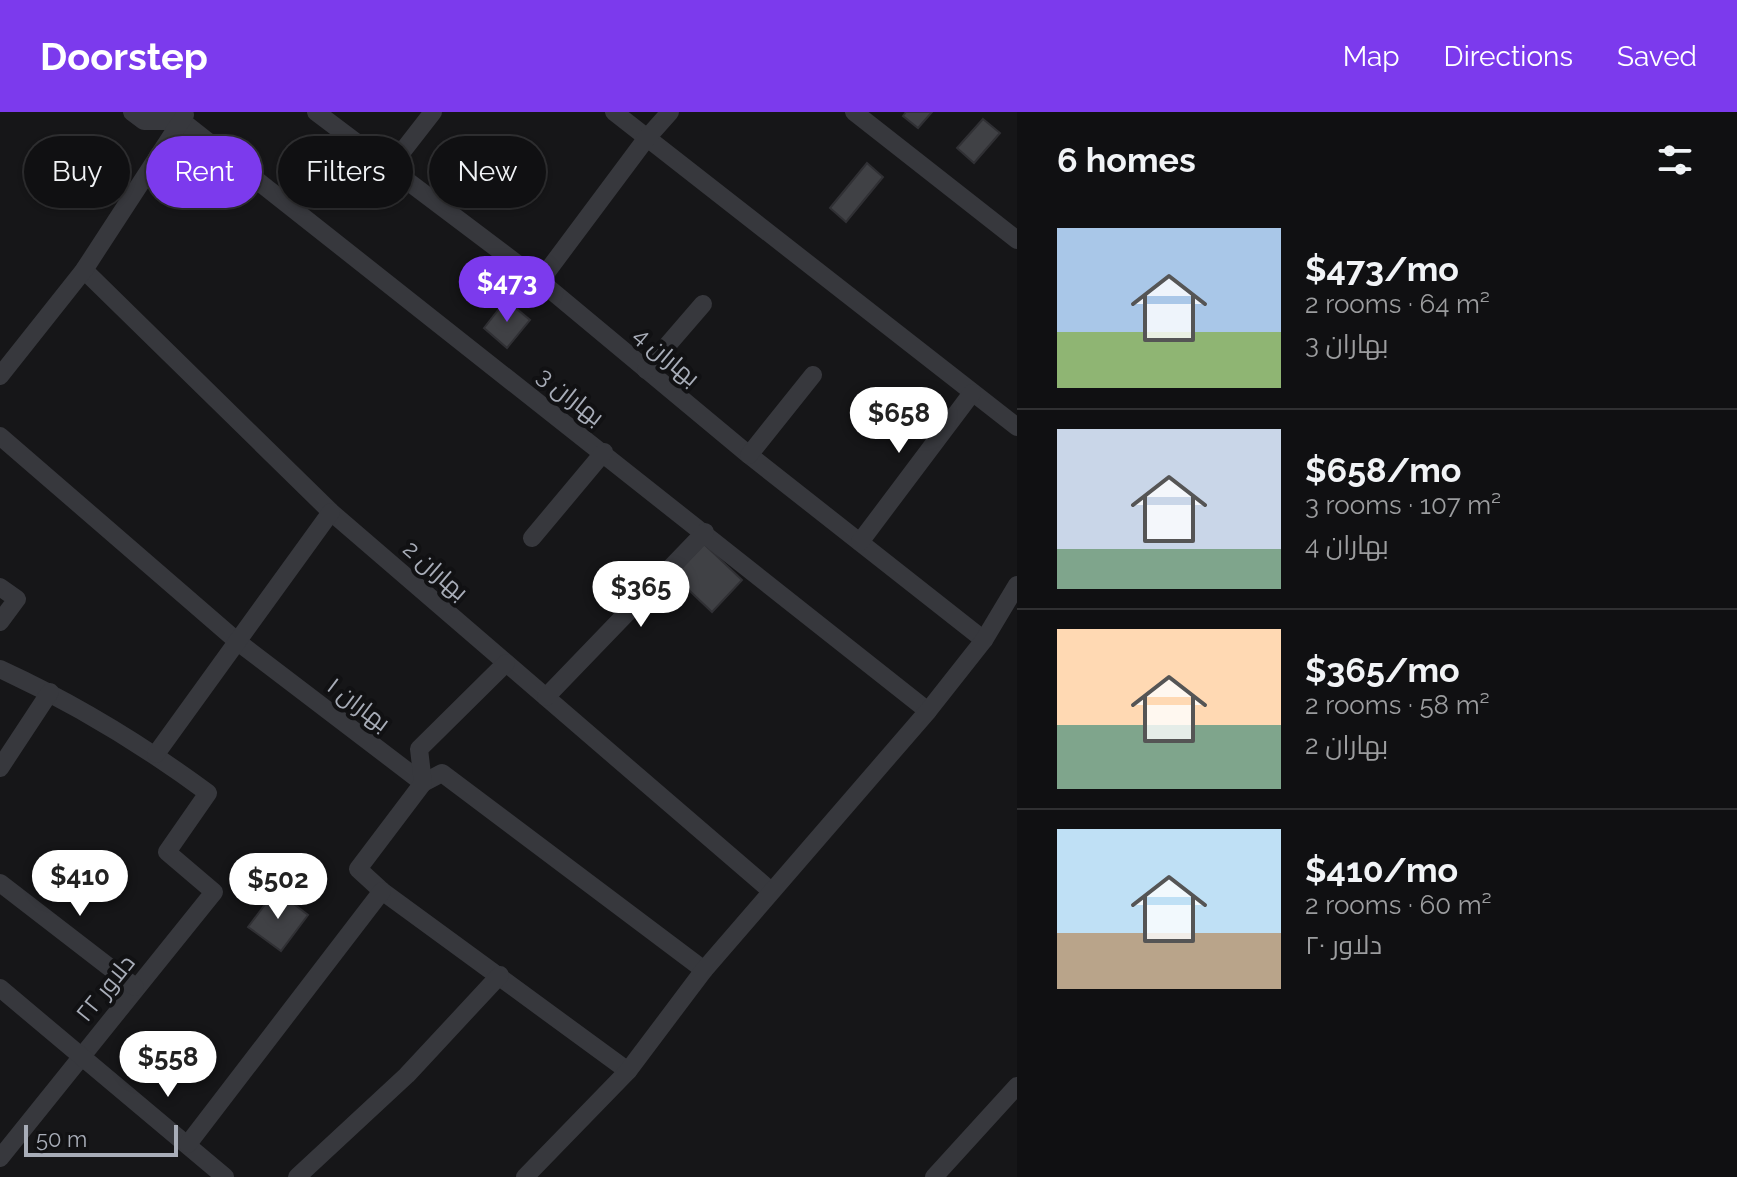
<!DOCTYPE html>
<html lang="en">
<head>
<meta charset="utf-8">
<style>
	:root { --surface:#101012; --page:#1e1e20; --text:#f1f3f6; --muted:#9c9d9f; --line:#303032; --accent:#7c3aed }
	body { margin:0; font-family:Raleway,Cairo,sans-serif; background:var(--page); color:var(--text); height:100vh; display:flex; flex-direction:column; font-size:30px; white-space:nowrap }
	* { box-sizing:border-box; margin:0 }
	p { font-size:26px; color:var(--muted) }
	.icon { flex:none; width:44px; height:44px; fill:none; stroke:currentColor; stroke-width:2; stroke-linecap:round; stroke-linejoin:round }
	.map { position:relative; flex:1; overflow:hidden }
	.side { display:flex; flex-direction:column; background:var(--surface); width:720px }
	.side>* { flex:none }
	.guide { position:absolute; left:24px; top:24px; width:760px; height:72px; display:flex; gap:16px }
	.scale { position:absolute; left:24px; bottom:20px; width:154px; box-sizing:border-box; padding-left:8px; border:4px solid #a8adb8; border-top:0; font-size:22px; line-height:28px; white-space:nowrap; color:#a8adb8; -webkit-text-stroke:6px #111113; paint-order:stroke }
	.price { position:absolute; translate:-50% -68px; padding:0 18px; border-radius:28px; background:#fff; color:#222; font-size:26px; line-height:52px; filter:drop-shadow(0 2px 4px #0008) }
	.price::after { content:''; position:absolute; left:50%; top:48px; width:24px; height:18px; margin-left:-12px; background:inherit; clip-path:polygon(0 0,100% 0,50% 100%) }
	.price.active { background:var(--accent); color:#fff }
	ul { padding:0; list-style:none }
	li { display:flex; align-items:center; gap:24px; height:200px; padding:0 40px }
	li+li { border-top:2px solid var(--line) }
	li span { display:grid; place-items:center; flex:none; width:224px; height:160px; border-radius:0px; color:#555 }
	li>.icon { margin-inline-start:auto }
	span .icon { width:96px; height:96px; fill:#fffc; stroke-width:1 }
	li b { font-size:34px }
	h2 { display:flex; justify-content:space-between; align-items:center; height:96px; padding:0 40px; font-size:34px }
	.tag { padding:0 28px; border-radius:36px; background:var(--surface); box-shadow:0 2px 6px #0004,0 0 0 2px var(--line); font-size:28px; line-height:72px }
	.tag.active { background:var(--accent); color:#fff }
	header { display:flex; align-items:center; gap:48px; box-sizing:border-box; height:112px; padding:0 40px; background:var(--accent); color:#fff }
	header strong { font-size:38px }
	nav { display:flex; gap:44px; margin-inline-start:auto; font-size:28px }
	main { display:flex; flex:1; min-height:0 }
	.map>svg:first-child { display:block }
	.building { fill:#404145; stroke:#303034; stroke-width:2 }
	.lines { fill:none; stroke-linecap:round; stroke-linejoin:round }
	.minor { stroke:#37383d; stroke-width:18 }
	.labels { text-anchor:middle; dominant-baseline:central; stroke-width:8; stroke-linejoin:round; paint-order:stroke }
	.street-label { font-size:24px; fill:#a8adb8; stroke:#111113 }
</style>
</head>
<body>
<header>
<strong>Doorstep</strong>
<nav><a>Map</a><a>Directions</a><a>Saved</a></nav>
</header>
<main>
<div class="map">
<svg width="1017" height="1065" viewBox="0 0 1017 1065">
	<rect width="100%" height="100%" fill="#161618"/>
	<g class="building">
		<polygon points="906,0 932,0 918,16 903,4"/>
		<polygon points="983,7 1000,21 974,51 957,36"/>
		<polygon points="867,51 883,65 846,110 830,96"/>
		<polygon points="506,188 530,208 507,236 484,216"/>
		<polygon points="704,432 742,468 712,500 674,464"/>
		<polygon points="276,778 308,803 281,839 248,815"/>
	</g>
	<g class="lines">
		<g class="minor">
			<polyline points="132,0 144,9 182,9 928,599"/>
			<polyline points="316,0 540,169 749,343 984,528"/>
			<polyline points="614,0 1017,315"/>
			<polyline points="854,0 1017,128"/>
			<polyline points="391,54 433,0"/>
			<polyline points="84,158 331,400 771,779"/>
			<polyline points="540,169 646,27 670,0"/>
			<polyline points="646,258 703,192"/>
			<polyline points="0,264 84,158 185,3"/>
			<polyline points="0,324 238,530 423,671 442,661 704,858"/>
			<polyline points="749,343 813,263"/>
			<polyline points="532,426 604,340"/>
			<polyline points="860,430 972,281"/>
			<polyline points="0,475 17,487 0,510"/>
			<polyline points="506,551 419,637 423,671 358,757 382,779 628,959"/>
			<path d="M0,557c74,34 143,76 208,124l-41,59 47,40 -214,266"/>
			<polyline points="546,585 705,420"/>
			<polyline points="156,642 331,400"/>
			<polyline points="0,656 50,580"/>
			<polyline points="0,771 135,875"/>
			<polyline points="0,876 225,1065"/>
			<polyline points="188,1032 382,779"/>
			<polyline points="297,1065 407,963 500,863"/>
			<polyline points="525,1065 628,959 704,858 928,599 984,528 1017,473"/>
			<polyline points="934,1065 1017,974"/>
		</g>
	</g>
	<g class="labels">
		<g class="street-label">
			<text transform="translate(667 244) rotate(40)">بهاران 4</text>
			<text transform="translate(571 284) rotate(38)">بهاران 3</text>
			<text transform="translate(436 458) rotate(41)">بهاران 2</text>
			<text transform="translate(359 592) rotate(37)">بهاران ۱</text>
			<text transform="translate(105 876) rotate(-51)">دلاور ۲۲</text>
		</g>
	</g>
</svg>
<div class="scale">50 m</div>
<b class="price active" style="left:507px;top:212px">$473</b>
<b class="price" style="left:899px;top:343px">$658</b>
<b class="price" style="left:641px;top:517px">$365</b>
<b class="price" style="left:80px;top:806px">$410</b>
<b class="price" style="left:278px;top:809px">$502</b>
<b class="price" style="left:168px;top:987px">$558</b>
<div class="guide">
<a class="tag">Buy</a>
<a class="tag active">Rent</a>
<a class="tag">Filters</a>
<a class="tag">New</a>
</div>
</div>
<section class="side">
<h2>6 homes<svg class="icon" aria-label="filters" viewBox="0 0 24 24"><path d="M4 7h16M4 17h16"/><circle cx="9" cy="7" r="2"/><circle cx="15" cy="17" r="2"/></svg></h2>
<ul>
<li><span style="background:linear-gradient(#a9c7e8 65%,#8fb573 0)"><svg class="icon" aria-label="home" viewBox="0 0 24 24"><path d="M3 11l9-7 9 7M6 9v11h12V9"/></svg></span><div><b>$473/mo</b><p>2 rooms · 64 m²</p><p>بهاران 3</p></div></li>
<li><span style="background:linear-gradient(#c9d6e8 75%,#7fa58c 0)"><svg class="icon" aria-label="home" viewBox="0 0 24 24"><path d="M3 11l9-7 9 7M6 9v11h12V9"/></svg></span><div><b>$658/mo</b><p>3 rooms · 107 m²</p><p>بهاران 4</p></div></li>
<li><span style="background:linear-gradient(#ffd9b3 60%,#7fa58c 0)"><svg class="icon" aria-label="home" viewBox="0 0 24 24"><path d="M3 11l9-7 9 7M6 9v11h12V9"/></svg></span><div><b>$365/mo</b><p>2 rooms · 58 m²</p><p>بهاران 2</p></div></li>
<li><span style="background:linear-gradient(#bfe0f5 65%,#b9a48a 0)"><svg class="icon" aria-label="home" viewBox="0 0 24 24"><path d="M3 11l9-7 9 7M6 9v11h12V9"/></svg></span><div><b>$410/mo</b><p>2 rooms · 60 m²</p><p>دلاور ۲۰</p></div></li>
</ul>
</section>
</main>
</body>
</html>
